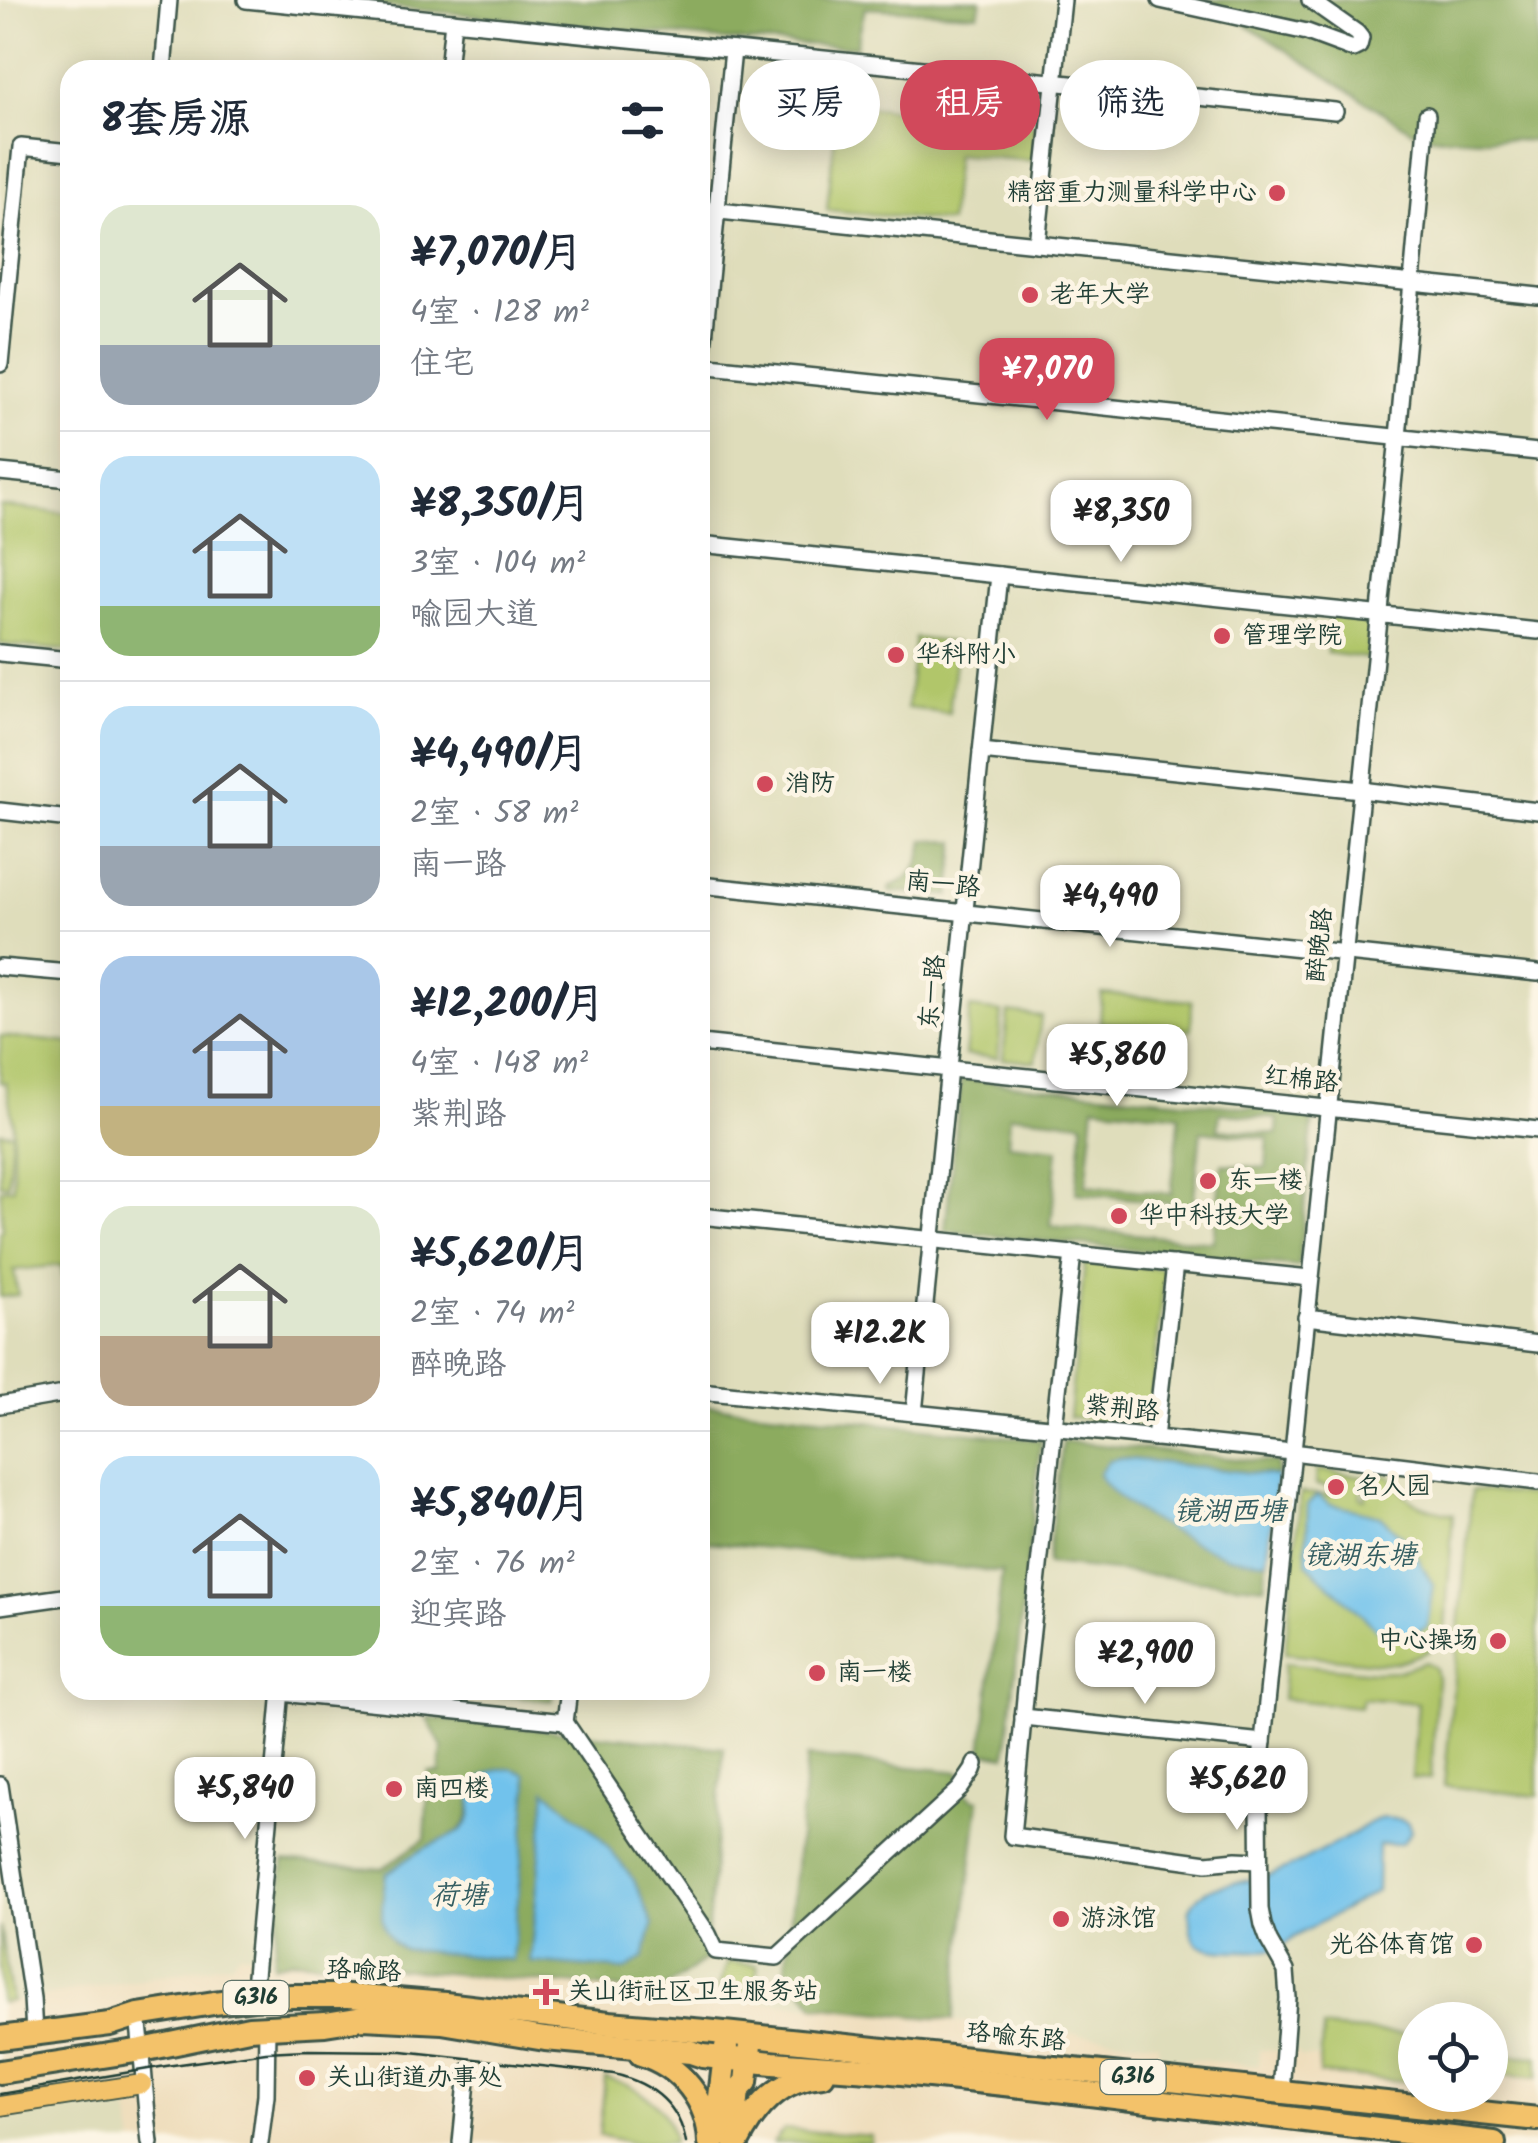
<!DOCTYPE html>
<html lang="zh">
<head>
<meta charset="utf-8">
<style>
	:root { --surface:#fff; --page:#f6f6f7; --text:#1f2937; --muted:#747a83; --line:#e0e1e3; --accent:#d1495b }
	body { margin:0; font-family:Kalam,"LXGW WenKai TC",sans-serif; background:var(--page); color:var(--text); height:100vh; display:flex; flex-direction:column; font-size:38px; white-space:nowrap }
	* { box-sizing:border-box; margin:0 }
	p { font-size:32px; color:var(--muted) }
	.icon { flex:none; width:55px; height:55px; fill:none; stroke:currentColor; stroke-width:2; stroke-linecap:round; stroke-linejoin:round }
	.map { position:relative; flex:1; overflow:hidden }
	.panel { position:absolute; left:60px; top:60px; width:650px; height:1640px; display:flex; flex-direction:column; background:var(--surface); border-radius:30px; box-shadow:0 5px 25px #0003 }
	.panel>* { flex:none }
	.top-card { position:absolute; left:740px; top:60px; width:648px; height:90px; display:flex; gap:20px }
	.buttons { position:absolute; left:1398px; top:2002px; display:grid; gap:20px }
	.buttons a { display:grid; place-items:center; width:110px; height:110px; border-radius:50%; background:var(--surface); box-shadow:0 5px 25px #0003; font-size:50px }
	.price { position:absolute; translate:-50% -85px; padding:0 22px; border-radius:20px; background:#fff; color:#222; font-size:32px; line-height:65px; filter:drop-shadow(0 2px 5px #0008) }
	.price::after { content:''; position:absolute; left:50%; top:60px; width:30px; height:22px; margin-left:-15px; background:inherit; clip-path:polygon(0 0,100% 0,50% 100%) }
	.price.active { background:var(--accent); color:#fff }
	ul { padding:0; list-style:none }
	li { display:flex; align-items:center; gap:30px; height:250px; padding:0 40px }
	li+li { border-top:2px solid var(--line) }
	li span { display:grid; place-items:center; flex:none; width:280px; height:200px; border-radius:30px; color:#555 }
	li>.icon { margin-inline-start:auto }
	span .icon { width:120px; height:120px; fill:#fffc; stroke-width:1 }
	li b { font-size:42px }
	h2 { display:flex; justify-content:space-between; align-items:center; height:120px; padding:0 40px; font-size:42px }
	.chip { padding:0 35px; border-radius:45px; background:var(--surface); box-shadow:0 5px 25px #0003; font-size:35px; line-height:90px }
	.chip.active { background:var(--accent); color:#fff }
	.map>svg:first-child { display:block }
	.built { fill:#dfddbb; fill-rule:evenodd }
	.green { fill:#b1c66a; stroke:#68824f; stroke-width:2.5 }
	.forest { fill:#8cab5e; stroke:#567449; stroke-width:2.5; fill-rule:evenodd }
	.water { fill:#71c2ec; stroke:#488090; stroke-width:2.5 }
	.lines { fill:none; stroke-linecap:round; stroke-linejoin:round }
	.minor-casing { stroke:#3e5549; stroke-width:20 }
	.major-casing { stroke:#3e5549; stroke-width:22 }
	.highway-casing { stroke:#3e5549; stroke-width:28 }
	.minor { stroke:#fff; stroke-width:15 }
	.major { stroke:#f3c26a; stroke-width:18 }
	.highway { stroke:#f3c26a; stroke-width:22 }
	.tram { stroke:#1f3d34; stroke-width:2.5 }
	.poi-dot { fill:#d1495b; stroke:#fcf5e5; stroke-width:4 }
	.labels { text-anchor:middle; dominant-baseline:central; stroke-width:9; stroke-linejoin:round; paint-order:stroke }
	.shield { fill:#fcf5e5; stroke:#617469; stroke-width:2.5 }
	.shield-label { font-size:22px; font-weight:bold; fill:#1f3d34 }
	.poi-label { font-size:25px; fill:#1f3d34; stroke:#fcf5e5; text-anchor:start }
	.street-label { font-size:25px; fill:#1f3d34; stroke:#fcf5e5 }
	.water-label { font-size:28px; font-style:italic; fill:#345e62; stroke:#fcf5e5 }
</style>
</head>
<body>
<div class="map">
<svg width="1538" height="2143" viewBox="0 0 1538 2143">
	<rect width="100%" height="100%" fill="#fcf5e5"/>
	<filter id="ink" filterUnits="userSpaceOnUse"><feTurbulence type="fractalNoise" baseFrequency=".01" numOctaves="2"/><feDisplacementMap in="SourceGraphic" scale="20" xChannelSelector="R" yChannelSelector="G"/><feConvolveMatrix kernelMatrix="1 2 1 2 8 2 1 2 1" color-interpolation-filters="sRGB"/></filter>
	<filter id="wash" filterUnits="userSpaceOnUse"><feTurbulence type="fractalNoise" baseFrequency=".0048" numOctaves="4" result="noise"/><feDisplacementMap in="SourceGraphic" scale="40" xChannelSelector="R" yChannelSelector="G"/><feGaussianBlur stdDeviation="2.25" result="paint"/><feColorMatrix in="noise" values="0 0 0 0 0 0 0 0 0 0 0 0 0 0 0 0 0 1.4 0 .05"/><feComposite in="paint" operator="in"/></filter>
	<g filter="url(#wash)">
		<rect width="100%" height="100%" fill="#efdebd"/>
		<g class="built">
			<path d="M0,0h1538v2078l-35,-3 -1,5 -12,-1v-59h-75v62l-96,-8v-16l-20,-1 -1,-5 -39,-2 -1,16 -100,-10v-13l-343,-37 -521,-46 -21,5 -16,-10 -18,-2 -8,10 -231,41zM70,70h630v1620h-630z"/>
			<polygon points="126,2097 134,2143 0,2143 0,2117"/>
		</g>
		<g class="green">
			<polygon points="838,104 1036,125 1033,161 956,154 949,222 827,210"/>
			<polygon points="0,506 70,514 70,651 0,644"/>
			<polygon points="1331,614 1372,618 1367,658 1327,653"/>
			<polygon points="915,638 957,643 949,713 907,708"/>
			<polygon points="1102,994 1192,1001 1191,1030 1100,1023"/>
			<polygon points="970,1008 1002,1012 998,1058 965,1055"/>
			<polygon points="1008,1012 1041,1016 1036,1062 1003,1059"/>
			<polygon points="0,1036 70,1043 70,1323 62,1265 14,1270 18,1295 0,1297 0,1232 3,1230 0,1189 13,1188 13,1123 6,1083 0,1082"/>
			<polygon points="0,1132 12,1133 8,1185 0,1184"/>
			<polygon points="1085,1261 1165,1269 1149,1425 1069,1417"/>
			<path d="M1317,1470l46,6 -3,22 5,1 3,-26 22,2c16,29 32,33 63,39l-8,115 -18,23 -31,11h-17l-94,-10 16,-160 32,2 -4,-1v-7l-13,-2z"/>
			<polygon points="1472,1490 1538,1496 1538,1796 1444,1786"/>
			<polygon points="1426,1662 1435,1668 1437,1679 1431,1779 1412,1778 1418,1703 1362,1698 1360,1707 1282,1699 1285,1663 1374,1672 1398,1671"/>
			<polygon points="0,1926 12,2001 0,2003"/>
			<polygon points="728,1962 757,1965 760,1991 754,1995 722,1991 719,1986"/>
			<polygon points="1323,2028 1415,2035 1415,2082 1319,2074"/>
			<polygon points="1505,2055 1538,2057 1538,2078 1503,2075"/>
			<path d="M605,2078c32,7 67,28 68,65h-41l-33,-8z"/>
			<polygon points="784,2129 871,2136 871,2143 773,2143"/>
		</g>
		<g class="forest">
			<polygon points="320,0 981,0 978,14 865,8 856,47 722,40"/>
			<polygon points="1208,0 1538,0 1538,141 1434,137 1415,133"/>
			<path d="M924,840l32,2 -6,54 -60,-5 1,-5c24,-8 30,-23 33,-46z"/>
			<path d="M961,1079l352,35 -14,153 -354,-36zM1094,1106l86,9 -9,79 -85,-9zM1220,1113l58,6 -1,15 -59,-5zM1010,1115l73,7 -7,71 117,12 8,-74 67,7 -2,30 -44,-4 -9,78 -162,-16 7,-77 -50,-5z"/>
			<polygon points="700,1405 1041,1440 1006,1756 982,1752 1002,1572 700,1541"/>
			<polygon points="1063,1441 1278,1463 1277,1476 1120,1458 1208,1547 1229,1557 1267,1561 1264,1587 1047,1564"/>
			<polygon points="437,1690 553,1690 552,1701"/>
			<path d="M427,1718l297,30 -19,212 -46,32 -365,-32 -21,5 11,-104 98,8 43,-30 4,-67 11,1 2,-26zM471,1791l41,169 -110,-11 -10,-7 32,-93c33,-17 48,-16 47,-58z"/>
			<polygon points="807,1757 960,1772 960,1789 973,1799 979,1800 953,2020 815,2006 786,1967"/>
		</g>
		<g class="water">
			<path d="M1120,1458l157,18 -10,85c-13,-1 -28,-1 -40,-5 -32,-11 -115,-51 -128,-82l10,-14z"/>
			<polygon points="1317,1495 1330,1504 1380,1516 1410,1544 1433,1585 1427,1627 1411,1635 1379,1631 1306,1563 1308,1504"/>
			<path d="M498,1769h15l13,5 2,14 -16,172 -110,-11c-29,-19 -19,-46 -16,-75 13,-9 26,-19 39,-26 11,-6 26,-10 36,-18 25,-21 -9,-43 37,-61z"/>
			<polygon points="546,1790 598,1835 634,1880 653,1925 644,1957 625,1970 530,1962"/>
			<path d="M1383,1818l19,2 6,3 3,8c-11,21 -16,9 -33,14l-1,46 -84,47c-15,16 -37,13 -58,13 -22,-1 -43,1 -45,-27 0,-6 -1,-10 0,-15 10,-28 52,-25 75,-32 24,-7 54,-25 77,-37 14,-7 25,-19 41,-22z"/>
		</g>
	</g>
	<g filter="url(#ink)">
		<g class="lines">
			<g class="minor-casing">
				<g id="minor">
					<polyline points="246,0 1335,111"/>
					<polyline points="1160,0 1307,32 1353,49 1359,46 1361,38 1357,33 1310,0"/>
					<polyline points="163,70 169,0"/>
					<polyline points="448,70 453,21"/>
					<polyline points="700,209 1538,296"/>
					<polyline points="1037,244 1063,0"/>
					<polyline points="0,364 21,147 70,152"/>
					<polyline points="700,365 1538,452"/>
					<polyline points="700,378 733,50"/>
					<polyline points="0,472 70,479"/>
					<polyline points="700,544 1538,631"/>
					<polyline points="0,653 70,660"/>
					<polyline points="981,751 1361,790 1538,811"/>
					<polyline points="0,811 70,819"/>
					<polyline points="700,885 1538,973"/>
					<polyline points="0,967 70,973"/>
					<polyline points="700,1043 1538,1130"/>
					<polyline points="700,1216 1310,1278"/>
					<polyline points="1073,1253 1027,1677 1012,1836 1207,1863 1236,1860 1259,1861"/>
					<polyline points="1306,1317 1538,1344"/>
					<polyline points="700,1391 1292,1452 1538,1482"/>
					<polyline points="0,1405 70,1393"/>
					<polyline points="914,1413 999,575"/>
					<polyline points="1155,1438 1175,1264"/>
					<polyline points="0,1606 70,1596"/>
					<polyline points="281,1693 565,1722"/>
					<polyline points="1023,1717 1263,1742"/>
					<polyline points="565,1722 708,1934 716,1951 777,1957 960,1789 973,1770 975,1764"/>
					<polyline points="565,1722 569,1690"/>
					<circle cx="1258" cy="1792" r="13"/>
					<polyline points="1259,1780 1398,437 1427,115"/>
					<polyline points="0,1785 32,1998 34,2033"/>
					<polyline points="1259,1805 1260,1909 1263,1925 1269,1941 1286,1971 1288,1998 1281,2092"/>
					<polyline points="253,1998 281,1690"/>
					<path d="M138,2015c5,43 7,85 12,128"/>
					<polyline points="260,2143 266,2095 267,2027"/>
					<polyline points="461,2143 468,2071"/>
				</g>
			</g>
			<g class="major-casing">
				<polyline id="major" points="0,2106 142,2084"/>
			</g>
			<g class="highway-casing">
				<g id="highway">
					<polyline points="0,2038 110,2024 138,2015 214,2003 253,1998 292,1996 349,1996 445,2004 609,2023 705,2031 1538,2119"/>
					<path d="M641,2054c40,12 68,47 69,89"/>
					<polyline points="0,2072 142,2050 249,2028 325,2024 363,2018 442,2022 545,2039 691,2052 703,2056 773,2063 883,2071 1040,2088 1494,2143"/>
					<polyline points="715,2139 726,2047"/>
					<polyline points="733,2140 738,2090 746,2082 750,2045"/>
					<path d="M737,2143c18,-36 43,-65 86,-68"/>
				</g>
			</g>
			<use href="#minor" class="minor"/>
			<use href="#major" class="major"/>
			<use href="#highway" class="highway"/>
			<path class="tram" d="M0,2094l166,-28 100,-14 39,-2 97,1 212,23c37,9 65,29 72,69"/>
		</g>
	</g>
	<g class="poi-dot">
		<circle cx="1277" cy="193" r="10"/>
		<circle cx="1030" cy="295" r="10"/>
		<circle cx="1222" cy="636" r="10"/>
		<circle cx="896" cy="655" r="10"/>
		<circle cx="765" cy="784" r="10"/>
		<circle cx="1208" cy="1181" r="10"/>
		<circle cx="1119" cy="1216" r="10"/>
		<circle cx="1336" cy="1487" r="10"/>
		<circle cx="1498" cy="1641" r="10"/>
		<circle cx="817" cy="1673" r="10"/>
		<circle cx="394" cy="1789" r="10"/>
		<circle cx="1061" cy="1919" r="10"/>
		<circle cx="1474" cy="1945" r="10"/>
		<path d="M541 1977h10v10h10v10h-10v10h-10v-10h-10v-10h10z"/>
		<circle cx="307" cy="2078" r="10"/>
	</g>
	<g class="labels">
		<g class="shield">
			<rect x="223.5" y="1981" width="65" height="34" rx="8"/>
			<rect x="1100.5" y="2060" width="65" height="34" rx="8"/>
		</g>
		<g class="shield-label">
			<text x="256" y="1998">G316</text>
			<text x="1133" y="2077">G316</text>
		</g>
		<g class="poi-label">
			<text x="1257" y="193" text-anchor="end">精密重力测量科学中心</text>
			<text x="1050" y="295">老年大学</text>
			<text x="1242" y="636">管理学院</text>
			<text x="916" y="655">华科附小</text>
			<text x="785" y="784">消防</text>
			<text x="1228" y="1181">东一楼</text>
			<text x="1139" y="1216">华中科技大学</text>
			<text x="1356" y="1487">名人园</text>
			<text x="1478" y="1641" text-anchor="end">中心操场</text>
			<text x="837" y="1673">南一楼</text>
			<text x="414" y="1789">南四楼</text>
			<text x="1081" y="1919">游泳馆</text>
			<text x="1454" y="1945" text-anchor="end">光谷体育馆</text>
			<text x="568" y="1992">关山街社区卫生服务站</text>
			<text x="327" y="2078">关山街道办事处</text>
		</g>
		<g class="street-label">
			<text transform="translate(943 885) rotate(6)">南一路</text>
			<text transform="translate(1320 945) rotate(-84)">醉晚路</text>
			<text transform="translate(933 992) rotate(-84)">东一路</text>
			<text transform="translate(1301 1080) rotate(6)">红棉路</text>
			<text transform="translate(1122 1409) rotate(6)">紫荆路</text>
			<text transform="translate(364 1971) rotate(3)">珞喻路</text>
			<text transform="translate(1016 2037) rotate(6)">珞喻东路</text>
		</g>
		<g class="water-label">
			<text x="1230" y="1512">镜湖西塘</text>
			<text x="1360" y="1556">镜湖东塘</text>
			<text x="459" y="1896">荷塘</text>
		</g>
	</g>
</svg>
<div class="buttons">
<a><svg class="icon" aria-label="locate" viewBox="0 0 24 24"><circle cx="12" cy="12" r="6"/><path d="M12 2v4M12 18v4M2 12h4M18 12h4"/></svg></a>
</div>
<b class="price active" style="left:1047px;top:423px">¥7,070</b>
<b class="price" style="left:1121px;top:565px">¥8,350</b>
<b class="price" style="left:1110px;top:950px">¥4,490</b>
<b class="price" style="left:1117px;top:1109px">¥5,860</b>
<b class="price" style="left:880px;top:1387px">¥12.2K</b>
<b class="price" style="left:1145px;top:1707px">¥2,900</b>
<b class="price" style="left:1237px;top:1833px">¥5,620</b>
<b class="price" style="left:245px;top:1842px">¥5,840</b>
<div class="top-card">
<a class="chip">买房</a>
<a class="chip active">租房</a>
<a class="chip">筛选</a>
</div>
<section class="panel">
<h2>8套房源<svg class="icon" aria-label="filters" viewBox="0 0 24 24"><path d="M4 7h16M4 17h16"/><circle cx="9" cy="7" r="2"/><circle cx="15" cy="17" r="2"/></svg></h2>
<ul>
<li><span style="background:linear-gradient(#dfe7d0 70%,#9aa5b1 0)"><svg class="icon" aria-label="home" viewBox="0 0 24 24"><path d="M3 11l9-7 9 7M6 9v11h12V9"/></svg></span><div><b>¥7,070/月</b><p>4室 · 128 m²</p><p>住宅</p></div></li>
<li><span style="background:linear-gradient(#bfe0f5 75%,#8fb573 0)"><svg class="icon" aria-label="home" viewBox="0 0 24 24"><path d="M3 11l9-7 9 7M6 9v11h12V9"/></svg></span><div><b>¥8,350/月</b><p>3室 · 104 m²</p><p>喻园大道</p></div></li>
<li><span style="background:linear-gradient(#bfe0f5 70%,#9aa5b1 0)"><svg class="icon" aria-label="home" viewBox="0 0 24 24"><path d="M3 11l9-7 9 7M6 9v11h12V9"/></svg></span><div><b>¥4,490/月</b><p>2室 · 58 m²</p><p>南一路</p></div></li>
<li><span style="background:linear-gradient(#a9c7e8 75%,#c2b280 0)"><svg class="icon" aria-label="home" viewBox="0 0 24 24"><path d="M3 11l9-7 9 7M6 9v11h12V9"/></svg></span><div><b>¥12,200/月</b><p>4室 · 148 m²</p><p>紫荆路</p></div></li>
<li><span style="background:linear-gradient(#dfe7d0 65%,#b9a48a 0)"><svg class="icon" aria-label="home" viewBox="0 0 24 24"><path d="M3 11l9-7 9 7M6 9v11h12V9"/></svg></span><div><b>¥5,620/月</b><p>2室 · 74 m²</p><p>醉晚路</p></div></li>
<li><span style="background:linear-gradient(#bfe0f5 75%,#8fb573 0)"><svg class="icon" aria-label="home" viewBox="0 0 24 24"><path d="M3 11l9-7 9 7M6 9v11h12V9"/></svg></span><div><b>¥5,840/月</b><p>2室 · 76 m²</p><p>迎宾路</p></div></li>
</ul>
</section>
</div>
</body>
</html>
